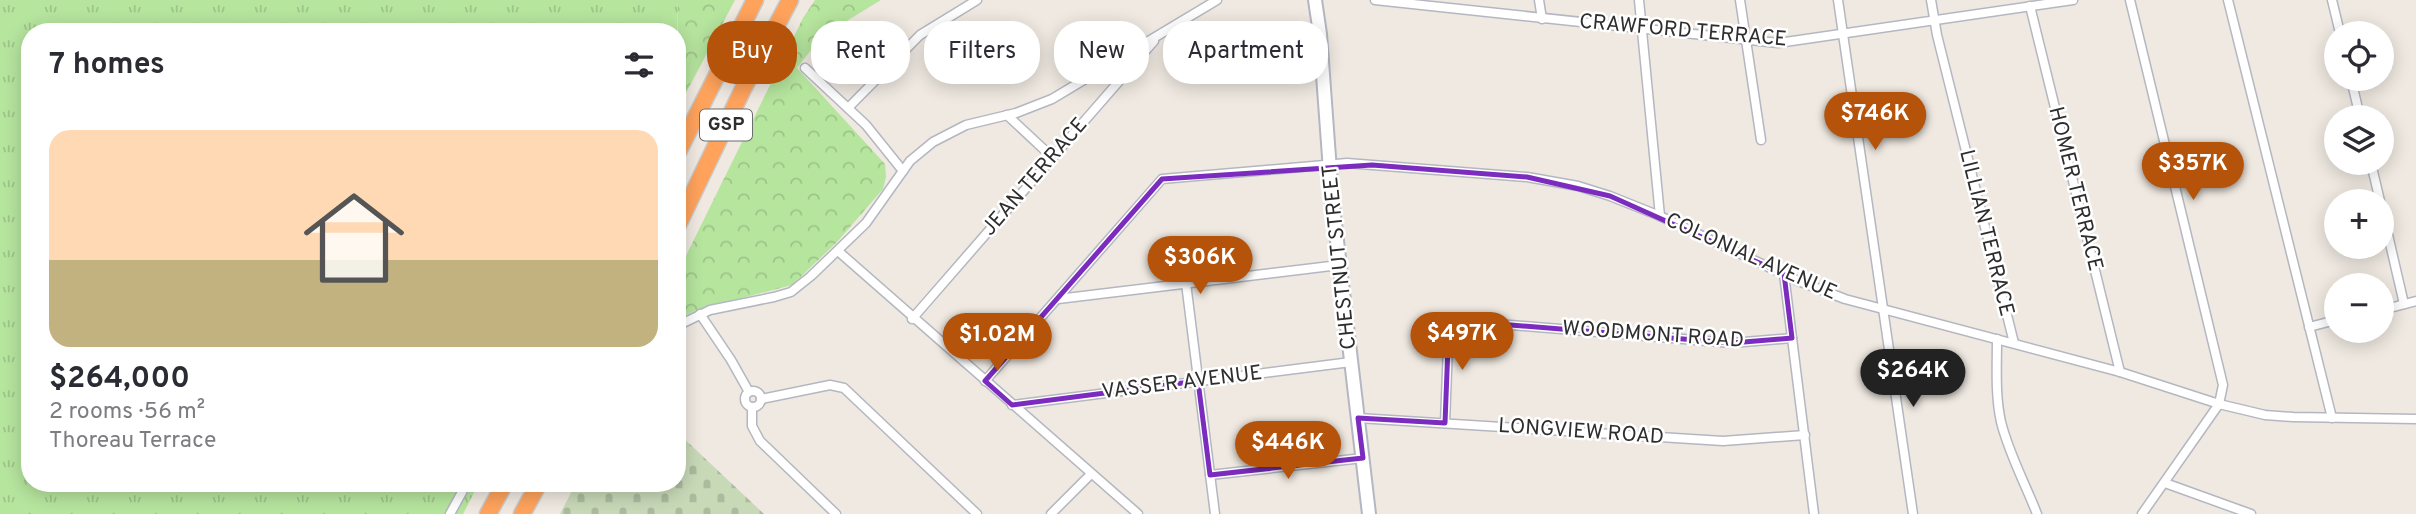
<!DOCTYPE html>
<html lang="en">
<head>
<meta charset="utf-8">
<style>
	:root { --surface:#fff; --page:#f2f2f3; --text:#2b2b33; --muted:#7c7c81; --line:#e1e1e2; --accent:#b45309 }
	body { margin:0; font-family:Overpass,sans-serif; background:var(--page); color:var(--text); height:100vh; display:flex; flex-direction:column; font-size:26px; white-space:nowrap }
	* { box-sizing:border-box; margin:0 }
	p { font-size:23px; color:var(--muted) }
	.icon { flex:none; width:38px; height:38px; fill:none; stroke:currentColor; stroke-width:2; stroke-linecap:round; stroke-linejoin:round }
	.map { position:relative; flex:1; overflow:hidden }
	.details { position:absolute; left:21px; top:23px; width:665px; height:469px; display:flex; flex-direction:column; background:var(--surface); border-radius:28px; box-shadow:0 4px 18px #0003 }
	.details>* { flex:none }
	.top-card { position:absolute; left:707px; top:21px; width:665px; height:63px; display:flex; gap:14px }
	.tools { position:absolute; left:2324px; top:21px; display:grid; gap:14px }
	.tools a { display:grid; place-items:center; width:70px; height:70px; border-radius:50%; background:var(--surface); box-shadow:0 4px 18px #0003; font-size:35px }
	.price { position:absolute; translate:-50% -60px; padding:0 16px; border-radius:24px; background:var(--accent); color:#fff; font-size:23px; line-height:46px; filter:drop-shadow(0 2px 4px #0008) }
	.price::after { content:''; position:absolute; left:50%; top:42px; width:21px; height:16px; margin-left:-10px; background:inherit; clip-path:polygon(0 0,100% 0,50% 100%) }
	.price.current { background:#222; color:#fff }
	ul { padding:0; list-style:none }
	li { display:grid; align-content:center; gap:14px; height:371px; padding:0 28px }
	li+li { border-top:2px solid var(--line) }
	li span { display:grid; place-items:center; height:217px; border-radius:21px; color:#555 }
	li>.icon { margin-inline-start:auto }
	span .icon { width:126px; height:126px; fill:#fffc; stroke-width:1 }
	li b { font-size:30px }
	h2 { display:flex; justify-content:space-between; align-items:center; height:84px; padding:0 28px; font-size:30px }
	.pill { padding:0 24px; border-radius:28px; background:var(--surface); box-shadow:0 4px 18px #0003; font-size:24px; line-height:63px }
	.pill.current { background:var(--accent); color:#fff }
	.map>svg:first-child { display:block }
	.grass { fill:url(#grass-tufts) }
	.forest { fill:url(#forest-crowns) }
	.cemetery { fill:url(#cemetery-stones) }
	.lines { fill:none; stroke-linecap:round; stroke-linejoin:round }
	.minor-casing { stroke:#b4b7c1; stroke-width:11 }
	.secondary-casing { stroke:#b4b7c1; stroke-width:16 }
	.motorway-casing { stroke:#c9c9c9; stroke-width:19 }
	.minor { stroke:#fff; stroke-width:8 }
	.secondary { stroke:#fff; stroke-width:12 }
	.motorway { stroke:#ffa35c; stroke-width:16 }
	.marked { fill:none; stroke:#7b2cbf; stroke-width:5; stroke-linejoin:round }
	.labels { text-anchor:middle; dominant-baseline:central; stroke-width:5; stroke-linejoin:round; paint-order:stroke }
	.shield { fill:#fff; stroke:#6d6d6d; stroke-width:2 }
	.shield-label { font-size:19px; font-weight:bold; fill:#2e2e2e }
	.street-label { font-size:21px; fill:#2e2e2e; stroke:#fff }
</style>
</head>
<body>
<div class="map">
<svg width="2416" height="514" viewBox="0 0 2416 514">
	<defs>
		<pattern id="grass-tufts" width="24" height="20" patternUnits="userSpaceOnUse" patternTransform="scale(1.75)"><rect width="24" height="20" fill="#b6e59e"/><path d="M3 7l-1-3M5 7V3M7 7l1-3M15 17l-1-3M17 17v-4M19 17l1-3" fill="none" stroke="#9dc588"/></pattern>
		<pattern id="forest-crowns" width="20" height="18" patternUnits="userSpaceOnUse" patternTransform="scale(1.75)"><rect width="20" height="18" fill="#b6e59e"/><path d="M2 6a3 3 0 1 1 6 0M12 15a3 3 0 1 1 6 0" fill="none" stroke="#9dc588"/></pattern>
		<pattern id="cemetery-stones" width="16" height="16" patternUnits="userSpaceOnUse" patternTransform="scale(1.75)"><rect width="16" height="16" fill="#c8d9b8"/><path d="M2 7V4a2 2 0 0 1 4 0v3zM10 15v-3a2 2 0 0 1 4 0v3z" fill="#acbb9e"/></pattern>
	</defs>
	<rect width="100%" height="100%" fill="#efe9e1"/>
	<polygon class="grass" points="0,0 678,0 677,48 677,32 30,32 30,483 479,483 463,514 0,514"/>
	<g class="forest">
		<polygon points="678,0 735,0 677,110"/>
		<polygon points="815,0 881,0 822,36 797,68 885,164 886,177 883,189 837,242 792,285 697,310 677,319 677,274 803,18"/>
	</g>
	<polygon class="cemetery" points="677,432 764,514 560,514 576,483 677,483"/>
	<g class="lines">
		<g class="minor-casing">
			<g id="minor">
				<polyline points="1375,0 1778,43 2073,0"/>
				<polyline points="1539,0 1542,19"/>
				<polyline points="1639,0 1660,216"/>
				<polyline points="1740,0 1761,140"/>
				<polyline points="1838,0 1913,514"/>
				<polyline points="1931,0 1937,35 2014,343"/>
				<polyline points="2130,0 2223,385 2219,404 2142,514"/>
				<polyline points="2228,0 2332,418"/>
				<polyline points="2332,0 2340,33"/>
				<polyline points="2030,6 2120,372"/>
				<polyline points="805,68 866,125 903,171"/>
				<polyline points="2351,79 2360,117"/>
				<polyline points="848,108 920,35 977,0"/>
				<polyline points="1007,115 1052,157"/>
				<polyline points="2371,163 2380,201"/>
				<polyline points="2382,209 2404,304"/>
				<polyline points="838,251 1138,514"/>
				<polyline points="1784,274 1814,514"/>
				<polyline points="1186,283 1215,514"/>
				<polyline points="1058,299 1339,265"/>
				<polyline points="2382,310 2416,301"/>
				<polyline points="700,314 731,360 749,392"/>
				<polyline points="912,319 1154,41"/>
				<polyline points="677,326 710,310 774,297 791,292 811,276 866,223 910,161 933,142 966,125 1016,113 1052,99 1217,0"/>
				<polyline points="2309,327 2336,320"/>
				<path d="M1997,339c0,27 -2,56 4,83 8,32 24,61 36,92"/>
				<polyline points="985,381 1162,179 1347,163 1527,177 1578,186 1610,196 1660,216 1796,280 1845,299 2120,372 2219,404 2265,415 2293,417 2416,419"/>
				<circle cx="753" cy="399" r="8"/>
				<polyline points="761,399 830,385 844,388 977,514"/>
				<polyline points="1012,405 1351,362"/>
				<polyline points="752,407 752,426 760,441 836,514"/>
				<polyline points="1358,418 1723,441 1805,435"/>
				<polyline points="1445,423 1449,320 1732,343 1792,338"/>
				<polyline points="1210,475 1363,458"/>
				<polyline points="2165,483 2251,514"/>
				<polyline points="450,514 467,483"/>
				<polyline points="1051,514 1091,474"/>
			</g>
		</g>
		<g class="secondary-casing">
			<polyline id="secondary" points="1315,0 1320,34 1332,198 1369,514"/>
		</g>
		<g class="motorway-casing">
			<g id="motorway">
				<polyline points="677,154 755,0"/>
				<polyline points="677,227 743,89 790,0"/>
				<polyline points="488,514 505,483"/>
				<polyline points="522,514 539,483"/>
			</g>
		</g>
		<use href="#minor" class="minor"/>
		<use href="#secondary" class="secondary"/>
		<use href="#motorway" class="motorway"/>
	</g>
	<path class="marked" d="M1372,165l155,12 83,19 174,78 8,64 -60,5 -283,-23 -4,103 -87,-5 5,40 -153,17 -12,-94 -186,24 -27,-24 177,-202z"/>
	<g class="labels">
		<rect class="shield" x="700" y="109.5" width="52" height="31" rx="5"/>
		<g class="shield-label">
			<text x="726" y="125">GSP</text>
		</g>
		<g class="street-label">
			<text transform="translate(1683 31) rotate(5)">CRAWFORD TERRACE</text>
			<text transform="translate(1035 177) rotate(-49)">JEAN TERRACE</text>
			<text transform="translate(2075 189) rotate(76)">HOMER TERRACE</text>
			<text transform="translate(1986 233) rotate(76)">LILLIAN TERRACE</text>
			<text transform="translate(1340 257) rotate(-96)">CHESTNUT STREET</text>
			<text transform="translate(1751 257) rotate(24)">COLONIAL AVENUE</text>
			<text transform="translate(1653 335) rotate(4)">WOODMONT ROAD</text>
			<text transform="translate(1182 383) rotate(-7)">VASSER AVENUE</text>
			<text transform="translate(1581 432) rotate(4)">LONGVIEW ROAD</text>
		</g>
	</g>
</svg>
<div class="tools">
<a><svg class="icon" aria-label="locate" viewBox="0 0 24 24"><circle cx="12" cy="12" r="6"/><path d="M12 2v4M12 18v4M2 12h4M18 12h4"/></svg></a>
<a><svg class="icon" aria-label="layers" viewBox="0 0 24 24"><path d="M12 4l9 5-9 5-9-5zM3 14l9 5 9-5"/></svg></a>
<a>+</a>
<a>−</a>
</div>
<b class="price" style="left:1875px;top:152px">$746K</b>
<b class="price" style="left:2193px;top:202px">$357K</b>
<b class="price" style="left:1200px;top:296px">$306K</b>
<b class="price" style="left:1462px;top:372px">$497K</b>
<b class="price" style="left:997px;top:373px">$1.02M</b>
<b class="price current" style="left:1913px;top:409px">$264K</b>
<b class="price" style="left:1288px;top:481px">$446K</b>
<div class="top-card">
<a class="pill current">Buy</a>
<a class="pill">Rent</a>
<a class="pill">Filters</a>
<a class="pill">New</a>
<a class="pill">Apartment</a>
</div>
<section class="details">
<h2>7 homes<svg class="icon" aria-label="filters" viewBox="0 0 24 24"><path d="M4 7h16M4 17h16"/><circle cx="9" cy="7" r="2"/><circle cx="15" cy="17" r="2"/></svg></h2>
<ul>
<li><span style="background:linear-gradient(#ffd9b3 60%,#c2b280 0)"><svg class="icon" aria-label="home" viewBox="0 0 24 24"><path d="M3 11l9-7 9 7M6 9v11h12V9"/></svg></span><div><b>$264,000</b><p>2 rooms · 56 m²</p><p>Thoreau Terrace</p></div></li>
</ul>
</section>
</div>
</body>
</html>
